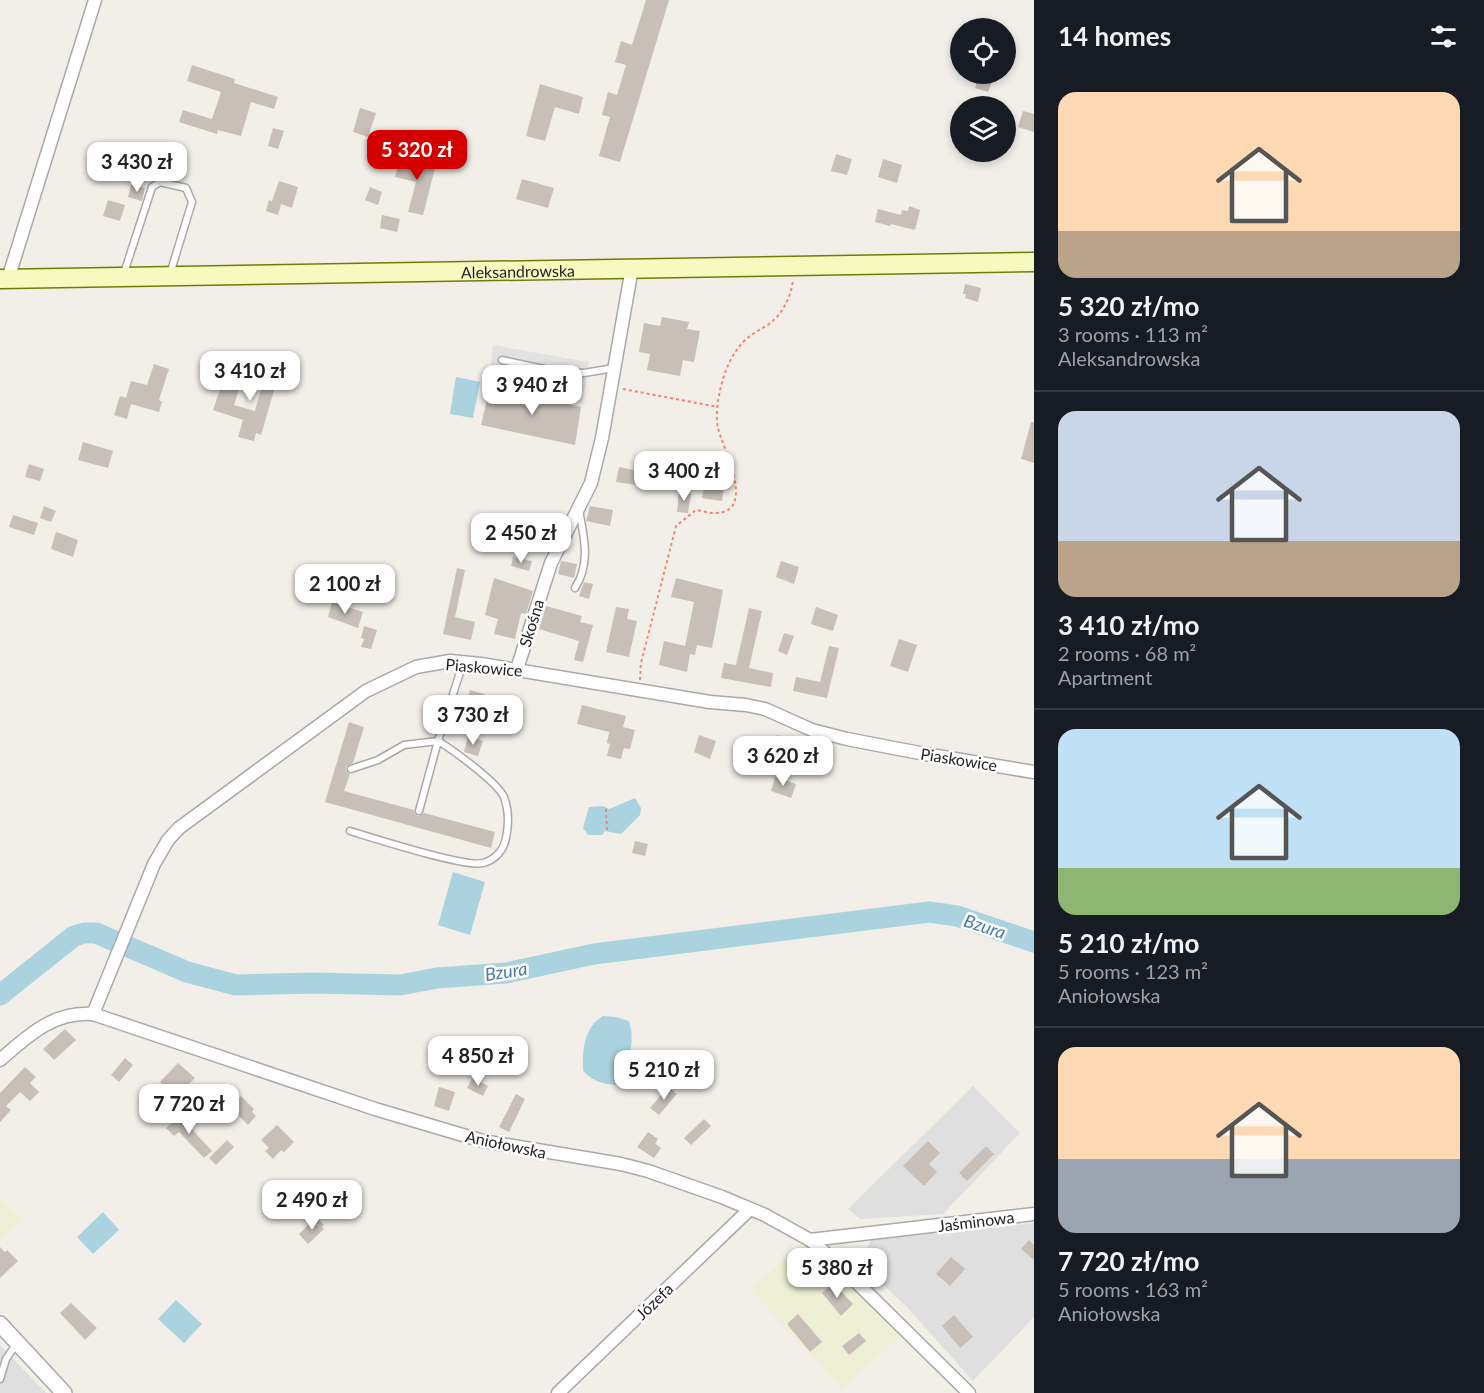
<!DOCTYPE html>
<html lang="en">
<head>
<meta charset="utf-8">
<style>
	:root { --surface:#171b24; --page:#20242c; --text:#f1f3f6; --muted:#9ea1a6; --line:#363941; --accent:#d40000 }
	body { margin:0; font-family:Lato,sans-serif; background:var(--page); color:var(--text); height:100vh; display:flex; flex-direction:column; font-size:22px; white-space:nowrap }
	* { box-sizing:border-box; margin:0 }
	p { font-size:20px; color:var(--muted) }
	.icon { flex:none; width:33px; height:33px; fill:none; stroke:currentColor; stroke-width:2; stroke-linecap:round; stroke-linejoin:round }
	.map { position:relative; flex:1; overflow:hidden }
	.panel { display:flex; flex-direction:column; background:var(--surface); width:450px }
	.panel>* { flex:none }
	.fabs { position:absolute; left:950px; top:18px; display:grid; gap:12px }
	.fabs a { display:grid; place-items:center; width:66px; height:66px; border-radius:50%; background:var(--surface); box-shadow:0 3px 9px #0003; font-size:30px }
	.price { position:absolute; translate:-50% -51px; padding:0 14px; border-radius:12px; background:#fff; color:#222; font-size:20px; line-height:39px; filter:drop-shadow(0 2px 3px #0008) }
	.price::after { content:''; position:absolute; left:50%; top:36px; width:18px; height:14px; margin-left:-9px; background:inherit; clip-path:polygon(0 0,100% 0,50% 100%) }
	.price.current { background:var(--accent); color:#fff }
	ul { padding:0; list-style:none }
	li { display:grid; align-content:center; gap:12px; height:318px; padding:0 24px }
	li+li { border-top:2px solid var(--line) }
	li span { display:grid; place-items:center; height:186px; border-radius:18px; color:#555 }
	li>.icon { margin-inline-start:auto }
	span .icon { width:108px; height:108px; fill:#fffc; stroke-width:1 }
	li b { font-size:26px }
	h2 { display:flex; justify-content:space-between; align-items:center; height:72px; padding:0 24px; font-size:26px }
	main { display:flex; flex:1; min-height:0 }
	.map>svg:first-child { display:block }
	.residential { fill:#e0dfdf }
	.farmland { fill:#eef0d5 }
	.parking { fill:#e2e2e2 }
	.water { fill:#aad3df }
	.lines { fill:none; stroke-linecap:round; stroke-linejoin:round }
	.river { stroke:#aad3df; stroke-width:21 }
	.building { fill:#c7bfb8 }
	.service-casing { stroke:#a9a9a9; stroke-width:9 }
	.minor-casing { stroke:#a9a9a9; stroke-width:15 }
	.tertiary-casing { stroke:#a9a9a9; stroke-width:18 }
	.secondary-casing { stroke:#707d05; stroke-width:21 }
	.path { stroke:#fa8072; stroke-width:2; stroke-dasharray:3 3; stroke-linecap:butt }
	.service { stroke:#fff; stroke-width:6 }
	.minor { stroke:#fff; stroke-width:12 }
	.tertiary { stroke:#fff; stroke-width:15 }
	.secondary { stroke:#f7fabf; stroke-width:18 }
	.labels { text-anchor:middle; dominant-baseline:central; stroke-width:5; stroke-linejoin:round; paint-order:stroke }
	.street-label { font-size:16px; fill:#222; stroke:#fff }
	.water-label { font-size:18px; font-style:italic; fill:#4a7aab; stroke:#fff }
</style>
</head>
<body>
<main>
<div class="map">
<svg width="1034" height="1393" viewBox="0 0 1034 1393">
	<rect width="100%" height="100%" fill="#f2efe9"/>
	<g class="residential">
		<polygon points="973,1086 1020,1133 943,1214 860,1219 848,1209"/>
		<polygon points="1034,1223 1034,1317 973,1381 906,1306 860,1263 871,1240"/>
		<polygon points="0,1345 46,1393 0,1393"/>
	</g>
	<g class="farmland">
		<polygon points="0,1198 22,1219 0,1241"/>
		<polygon points="804,1241 902,1336 841,1389 751,1290"/>
	</g>
	<polygon class="parking" points="493,345 589,362 582,403 489,383"/>
	<g class="water">
		<polygon points="456,377 480,382 473,418 450,414"/>
		<polygon points="635,798 641,808 640,815 621,834 605,831 602,835 588,835 583,828 589,807 603,806 609,809"/>
		<polygon points="453,872 485,882 470,935 438,925"/>
		<path d="M603,1016l13,1 13,4c7,21 -1,45 -12,64 -15,-1 -23,-3 -34,-14 -1,-21 1,-44 20,-55z"/>
		<polygon points="103,1212 119,1230 93,1254 77,1237"/>
		<polygon points="176,1300 202,1324 184,1343 158,1319"/>
	</g>
	<g class="lines">
		<polyline class="river" points="0,995 74,936 84,933 96,933 187,972 236,985 314,983 400,985 437,978 506,973 594,954 929,912 957,916 1034,942"/>
	</g>
	<g class="building">
		<polygon points="646,0 669,0 620,162 599,156 610,117 602,115 608,92 617,95 626,65 615,62 621,41 632,45"/>
		<polygon points="192,65 235,79 234,83 278,97 274,109 251,102 241,136 218,130 217,134 179,122 183,110 212,119 221,92 187,81"/>
		<polygon points="979,74 995,74 988,92 975,88"/>
		<polygon points="540,84 583,97 579,114 555,107 545,141 526,136"/>
		<polygon points="360,108 376,113 368,137 353,132"/>
		<polygon points="1023,111 1034,114 1034,132 1018,127"/>
		<polygon points="273,128 284,131 278,149 268,146"/>
		<polygon points="168,144 185,149 178,170 168,167 169,164 162,162"/>
		<polygon points="836,154 852,159 847,175 831,171"/>
		<polygon points="401,156 436,164 423,215 408,212 416,182 395,177"/>
		<polygon points="883,159 902,165 897,183 878,177"/>
		<polygon points="522,179 554,188 548,208 516,199"/>
		<polygon points="279,181 298,187 292,208 281,204 278,215 266,211 269,200 272,201"/>
		<polygon points="131,185 145,188 142,201 128,197"/>
		<polygon points="370,187 382,192 378,205 365,200"/>
		<polygon points="108,200 125,205 120,221 103,216"/>
		<polygon points="909,206 920,210 915,230 891,224 890,226 875,222 878,209 901,215 902,210 908,211"/>
		<polygon points="382,215 400,219 397,232 380,228"/>
		<polygon points="965,284 981,288 978,302 965,298 966,294 963,294"/>
		<polygon points="662,317 689,322 687,329 700,331 694,362 683,360 680,376 647,370 650,354 639,352 644,323 660,326"/>
		<polygon points="270,357 283,360 261,435 256,433 254,441 238,437 243,420 213,410 223,381 240,386 234,405 255,411"/>
		<polygon points="154,364 169,369 159,400 162,402 159,412 131,404 127,419 114,415 120,396 126,398 131,381 147,385"/>
		<polygon points="490,387 581,407 575,445 481,425"/>
		<polygon points="1031,422 1034,422 1034,463 1021,459"/>
		<polygon points="83,442 113,451 108,468 78,460"/>
		<polygon points="29,464 44,469 40,481 25,477"/>
		<polygon points="619,467 639,471 636,485 616,482"/>
		<polygon points="705,481 724,485 722,501 702,498"/>
		<polygon points="679,491 691,493 688,513 677,512"/>
		<polygon points="44,506 56,511 51,522 40,518"/>
		<polygon points="590,506 613,510 610,526 586,521"/>
		<polygon points="13,515 38,523 34,535 9,527"/>
		<polygon points="56,532 78,540 73,557 51,549"/>
		<polygon points="513,557 532,561 529,571 511,566"/>
		<polygon points="561,561 577,564 574,578 558,574"/>
		<polygon points="781,561 799,567 794,584 776,577"/>
		<polygon points="457,568 465,570 455,617 475,622 471,640 443,634"/>
		<polygon points="494,578 533,591 526,614 521,613 515,639 494,634 498,619 485,615"/>
		<polygon points="676,578 723,590 712,648 697,645 695,655 690,654 687,672 659,665 664,641 685,646 694,602 671,597"/>
		<polygon points="584,582 593,584 589,599 579,596"/>
		<polygon points="332,602 363,612 358,628 328,617"/>
		<polygon points="546,606 582,616 580,622 593,625 583,662 574,660 579,641 539,629"/>
		<polygon points="616,607 629,609 627,619 637,621 629,657 606,652"/>
		<polygon points="816,607 838,615 833,631 811,624"/>
		<polygon points="749,608 762,611 749,668 773,673 771,687 721,678 724,663 736,665"/>
		<polygon points="364,626 377,630 371,649 361,647 364,639 361,638"/>
		<polygon points="784,633 794,636 787,655 778,651"/>
		<polygon points="899,639 917,645 908,672 890,666"/>
		<polygon points="829,646 839,648 827,698 793,691 796,677 820,682"/>
		<polygon points="470,690 494,697 490,714 469,708 470,702 467,701"/>
		<polygon points="582,705 626,716 623,727 635,730 630,749 624,748 621,759 607,756 610,744 607,743 609,732 577,724"/>
		<polygon points="349,722 364,727 353,763 346,767 346,771 350,774 344,791 414,810 415,814 418,816 424,813 495,832 491,848 325,802"/>
		<polygon points="699,735 716,741 710,759 694,752"/>
		<polygon points="777,735 792,740 786,759 774,755 775,751 772,750"/>
		<polygon points="468,736 483,741 478,756 464,752"/>
		<polygon points="775,777 796,784 791,798 771,791"/>
		<polygon points="635,841 648,844 645,856 632,853"/>
		<polygon points="65,1029 76,1040 54,1060 43,1049"/>
		<polygon points="125,1058 133,1065 119,1082 111,1075"/>
		<polygon points="178,1063 195,1078 186,1087 191,1091 181,1102 160,1082"/>
		<polygon points="25,1067 36,1077 30,1083 39,1092 30,1101 20,1092 6,1106 11,1110 0,1122 0,1093"/>
		<polygon points="472,1078 488,1086 483,1096 467,1088"/>
		<polygon points="439,1087 455,1092 449,1111 434,1106"/>
		<polygon points="668,1087 677,1094 659,1115 650,1108"/>
		<polygon points="516,1094 525,1099 509,1132 499,1127"/>
		<polygon points="241,1096 254,1109 252,1112 256,1116 248,1125 230,1107"/>
		<polygon points="183,1113 190,1121 187,1124 212,1151 204,1158 179,1132 174,1136 166,1128"/>
		<polygon points="704,1119 711,1126 691,1145 684,1138"/>
		<polygon points="277,1125 294,1142 284,1152 281,1150 273,1159 265,1151 269,1148 261,1140"/>
		<polygon points="648,1132 658,1139 655,1144 661,1148 654,1158 637,1147"/>
		<polygon points="227,1140 234,1147 216,1165 209,1158"/>
		<polygon points="928,1141 940,1153 929,1164 937,1172 924,1186 903,1166"/>
		<polygon points="986,1146 994,1154 967,1181 959,1173"/>
		<polygon points="316,1217 324,1225 322,1227 324,1229 308,1244 299,1234"/>
		<polygon points="1029,1240 1034,1245 1034,1260 1021,1249"/>
		<polygon points="0,1247 5,1252 7,1250 18,1261 0,1278"/>
		<polygon points="951,1257 965,1269 950,1286 936,1274"/>
		<polygon points="833,1283 853,1304 841,1316 822,1293"/>
		<polygon points="71,1303 97,1328 85,1340 60,1313"/>
		<polygon points="798,1314 822,1342 810,1352 787,1324"/>
		<polygon points="954,1315 973,1337 960,1348 942,1326"/>
		<polygon points="859,1333 866,1341 849,1355 842,1346"/>
	</g>
	<g class="lines">
		<g class="service-casing">
			<g id="service">
				<polyline points="124,273 152,187 160,182 186,188 192,202 170,274"/>
				<polyline points="502,360 553,371 584,373 614,368"/>
				<path d="M575,588c16,-25 9,-51 4,-78"/>
				<polyline points="419,811 438,741 463,663"/>
				<path d="M350,831c23,7 116,37 133,32 12,-3 21,-13 23,-25 3,-14 3,-27 -2,-41 -7,-15 -51,-47 -66,-56l-34,4 -26,15 -27,9"/>
				<polyline points="0,1379 6,1359 17,1343"/>
			</g>
		</g>
		<g class="minor-casing">
			<g id="minor">
				<polyline points="8,279 95,0"/>
				<polyline points="517,669 551,563 591,483 602,438 632,268"/>
				<polyline points="93,1014 154,864 168,840 179,828 366,691 416,667 450,661 481,664 710,702 746,705 765,709 812,730 847,739 925,754 1034,772"/>
				<path d="M0,1060c28,-24 53,-49 93,-46l282,95 108,32 138,23 27,7 74,26 43,18 45,25 26,22 133,131"/>
				<polyline points="810,1240 1034,1214"/>
				<polyline points="558,1393 750,1209"/>
			</g>
		</g>
		<g class="tertiary-casing">
			<polyline id="tertiary" points="0,1324 64,1393"/>
		</g>
		<g class="secondary-casing">
			<g id="secondary">
				<path id="s1" d="M0,279l1034,-17"/>
			</g>
		</g>
		<g class="path">
			<polyline points="623,389 718,407"/>
			<path d="M640,680l1,-17 35,-137 20,-16c6,1 13,3 18,3 44,1 9,-64 4,-85 -2,-8 -1,-19 0,-27 4,-23 10,-42 25,-59 8,-8 17,-12 26,-18 14,-10 22,-28 24,-44"/>
			<polyline points="606,809 607,830"/>
		</g>
		<use href="#service" class="service"/>
		<use href="#minor" class="minor"/>
		<use href="#tertiary" class="tertiary"/>
		<use href="#secondary" class="secondary"/>
	</g>
	<g class="labels">
		<g class="street-label">
			<text stroke="none"><textPath href="#s1" startOffset="518">Aleksandrowska</textPath></text>
			<text transform="translate(531 623) rotate(-73)">Skośna</text>
			<text transform="translate(484 667) rotate(5)">Piaskowice</text>
			<text transform="translate(959 759) rotate(9)">Piaskowice</text>
			<text transform="translate(506 1144) rotate(12)">Aniołowska</text>
			<text transform="translate(976 1221) rotate(-7)">Jaśminowa</text>
			<text transform="translate(654 1301) rotate(-44)">Józefa</text>
		</g>
		<g class="water-label">
			<text transform="translate(985 926) rotate(18)">Bzura</text>
			<text transform="translate(506 971) rotate(-9)">Bzura</text>
		</g>
	</g>
</svg>
<div class="fabs">
<a><svg class="icon" aria-label="locate" viewBox="0 0 24 24"><circle cx="12" cy="12" r="6"/><path d="M12 2v4M12 18v4M2 12h4M18 12h4"/></svg></a>
<a><svg class="icon" aria-label="layers" viewBox="0 0 24 24"><path d="M12 4l9 5-9 5-9-5zM3 14l9 5 9-5"/></svg></a>
</div>
<b class="price current" style="left:417px;top:181px">5 320 zł</b>
<b class="price" style="left:137px;top:193px">3 430 zł</b>
<b class="price" style="left:250px;top:402px">3 410 zł</b>
<b class="price" style="left:532px;top:416px">3 940 zł</b>
<b class="price" style="left:684px;top:502px">3 400 zł</b>
<b class="price" style="left:521px;top:564px">2 450 zł</b>
<b class="price" style="left:345px;top:615px">2 100 zł</b>
<b class="price" style="left:473px;top:746px">3 730 zł</b>
<b class="price" style="left:783px;top:787px">3 620 zł</b>
<b class="price" style="left:478px;top:1087px">4 850 zł</b>
<b class="price" style="left:664px;top:1101px">5 210 zł</b>
<b class="price" style="left:189px;top:1135px">7 720 zł</b>
<b class="price" style="left:312px;top:1231px">2 490 zł</b>
<b class="price" style="left:837px;top:1299px">5 380 zł</b>
</div>
<section class="panel">
<h2>14 homes<svg class="icon" aria-label="filters" viewBox="0 0 24 24"><path d="M4 7h16M4 17h16"/><circle cx="9" cy="7" r="2"/><circle cx="15" cy="17" r="2"/></svg></h2>
<ul>
<li><span style="background:linear-gradient(#ffd9b3 75%,#b9a48a 0)"><svg class="icon" aria-label="home" viewBox="0 0 24 24"><path d="M3 11l9-7 9 7M6 9v11h12V9"/></svg></span><div><b>5 320 zł/mo</b><p>3 rooms · 113 m²</p><p>Aleksandrowska</p></div></li>
<li><span style="background:linear-gradient(#c9d6e8 70%,#b9a48a 0)"><svg class="icon" aria-label="home" viewBox="0 0 24 24"><path d="M3 11l9-7 9 7M6 9v11h12V9"/></svg></span><div><b>3 410 zł/mo</b><p>2 rooms · 68 m²</p><p>Apartment</p></div></li>
<li><span style="background:linear-gradient(#bfe0f5 75%,#8fb573 0)"><svg class="icon" aria-label="home" viewBox="0 0 24 24"><path d="M3 11l9-7 9 7M6 9v11h12V9"/></svg></span><div><b>5 210 zł/mo</b><p>5 rooms · 123 m²</p><p>Aniołowska</p></div></li>
<li><span style="background:linear-gradient(#ffd9b3 60%,#9aa5b1 0)"><svg class="icon" aria-label="home" viewBox="0 0 24 24"><path d="M3 11l9-7 9 7M6 9v11h12V9"/></svg></span><div><b>7 720 zł/mo</b><p>5 rooms · 163 m²</p><p>Aniołowska</p></div></li>
</ul>
</section>
</main>
</body>
</html>
